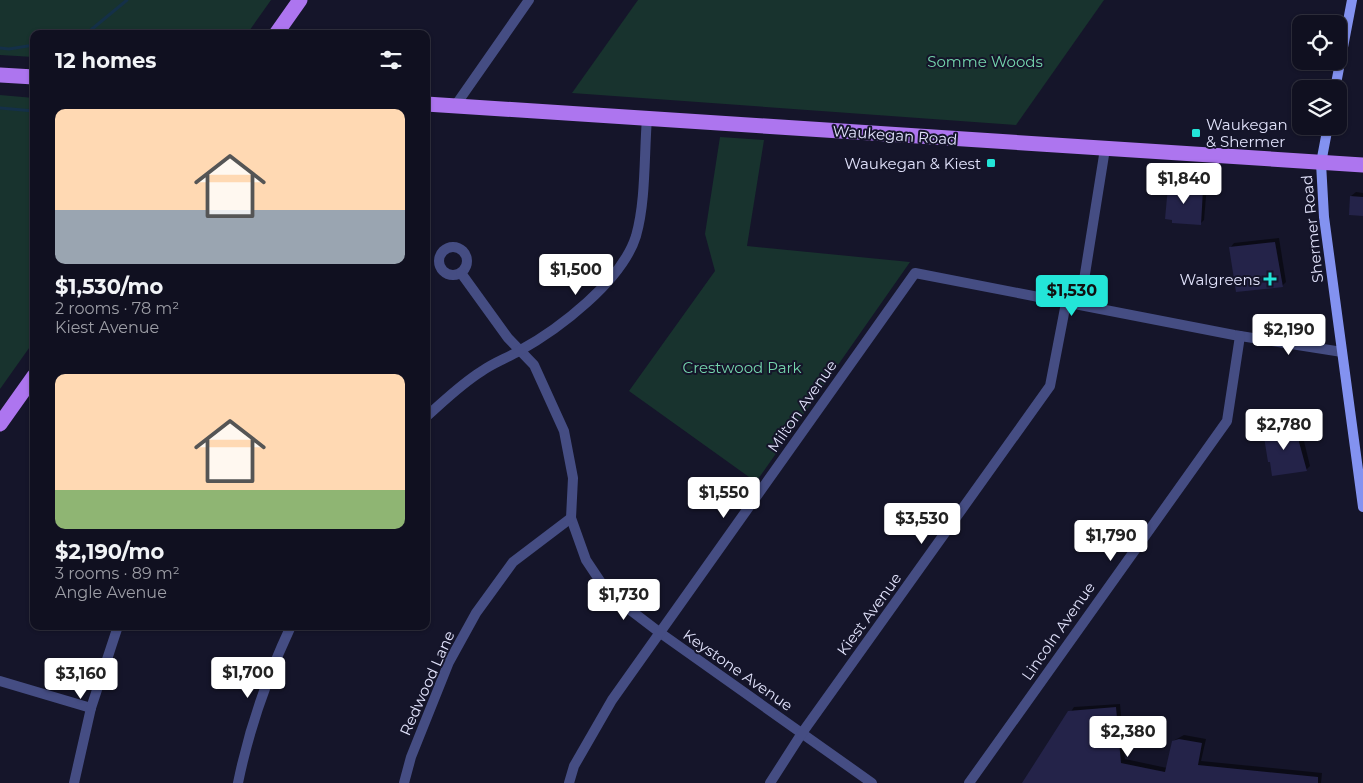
<!DOCTYPE html>
<html lang="en">
<head>
<meta charset="utf-8">
<style>
	:root { --surface:#101020; --page:#191929; --text:#f1f3f6; --muted:#9c9da5; --line:#30303e; --accent:#23e5d8 }
	body { margin:0; font-family:Montserrat,sans-serif; background:var(--page); color:var(--text); height:100vh; display:flex; flex-direction:column; font-size:19px; white-space:nowrap }
	* { box-sizing:border-box; margin:0 }
	p { font-size:16px; color:var(--muted) }
	.icon { flex:none; width:28px; height:28px; fill:none; stroke:currentColor; stroke-width:2; stroke-linecap:round; stroke-linejoin:round }
	.map { position:relative; flex:1; overflow:hidden }
	.panel { position:absolute; left:30px; top:30px; width:400px; height:600px; display:flex; flex-direction:column; background:var(--surface); border-radius:10px; box-shadow:0 1px 4px #0004,0 0 0 1px var(--line) }
	.panel>* { flex:none }
	.tools { position:absolute; left:1292px; top:15px; display:grid; gap:10px }
	.tools a { display:grid; place-items:center; width:55px; height:55px; border-radius:10px; background:var(--surface); box-shadow:0 1px 4px #0004,0 0 0 1px var(--line); font-size:25px }
	.price { position:absolute; translate:-50% -42px; padding:0 11px; border-radius:5px; background:#fff; color:#222; font-size:16px; line-height:32px; filter:drop-shadow(0 1px 2px #0008) }
	.price::after { content:''; position:absolute; left:50%; top:30px; width:15px; height:11px; margin-left:-8px; background:inherit; clip-path:polygon(0 0,100% 0,50% 100%) }
	.price.active { background:var(--accent); color:#111 }
	ul { padding:0; list-style:none }
	li { display:grid; align-content:center; gap:10px; height:265px; padding:0 25px }
	li span { display:grid; place-items:center; height:155px; border-radius:10px; color:#555 }
	li>.icon { margin-inline-start:auto }
	span .icon { width:90px; height:90px; fill:#fffc; stroke-width:1 }
	li b { font-size:21px }
	h2 { display:flex; justify-content:space-between; align-items:center; height:60px; padding:0 25px; font-size:21px }
	.map>svg:first-child { display:block }
	.green { fill:#18332e }
	.shadow { fill:#0007 }
	.lines { fill:none; stroke-linecap:round; stroke-linejoin:round }
	.stream { stroke:#143048; stroke-width:3 }
	.building { fill:#242349 }
	.street { stroke:#454d83; stroke-width:10 }
	.secondary { stroke:#8392f0; stroke-width:10 }
	.primary { stroke:#ad75ef; stroke-width:15 }
	.poi-dot { fill:#23e5d8; stroke:#15152a; stroke-width:2 }
	.labels { text-anchor:middle; dominant-baseline:central; stroke-width:4; stroke-linejoin:round; paint-order:stroke }
	.park-label { font-size:15px; fill:#74d5ac; stroke:#15152a }
	.poi-label { font-size:15px; fill:#e1e2fb; stroke:#15152a; text-anchor:end }
	.street-label { font-size:15px; fill:#e1e2fb; stroke:#15152a }
</style>
</head>
<body>
<div class="map">
<svg width="1363" height="783" viewBox="0 0 1363 783">
	<rect width="100%" height="100%" fill="#15152a"/>
	<g class="green">
		<polygon points="0,0 271,0 247,34 34,34 34,57 0,55"/>
		<polygon points="638,0 1104,0 1016,125 572,93"/>
		<polygon points="0,95 34,98 34,341 0,389"/>
		<polygon points="720,137 764,140 747,246 910,262 756,482 629,391 715,271 705,234"/>
	</g>
	<g class="shadow">
		<polygon points="1173,182 1207,185 1204,220 1200,224 1169,186"/>
		<polygon points="1356,192 1363,193 1363,215 1351,196"/>
		<polygon points="1279,238 1286,282 1282,286 1230,248 1234,243"/>
		<polygon points="1303,421 1303,437 1310,466 1306,470 1264,431 1269,427"/>
		<polygon points="1120,704 1125,759 1167,768 1173,741 1184,735 1206,739 1201,761 1322,773 1321,783 1024,783 1074,707"/>
	</g>
	<g class="lines">
		<g class="stream">
			<polyline points="86,34 127,0"/>
			<polyline points="0,48 9,49 34,45"/>
			<polyline points="0,108 34,111"/>
		</g>
	</g>
	<g class="building">
		<polygon points="1168,186 1203,189 1201,225 1172,223 1172,220 1165,219"/>
		<polygon points="1350,196 1363,197 1363,216 1349,215"/>
		<polygon points="1275,242 1283,287 1236,292 1229,247"/>
		<polygon points="1299,425 1299,442 1307,471 1272,476 1270,462 1268,462 1263,431"/>
		<polygon points="1116,707 1121,763 1165,772 1172,741 1179,739 1202,743 1198,765 1318,777 1318,783 1022,783 1068,711"/>
	</g>
	<g class="lines">
		<g class="street">
			<polyline points="455,106 529,0"/>
			<circle cx="453" cy="261" r="14"/>
			<polyline points="461,273 508,338 534,365 564,431 573,478 571,518 586,560 608,593 659,632 872,783"/>
			<polyline points="1080,305 1105,149"/>
			<path d="M426,417c18,-16 35,-33 56,-46 11,-8 25,-13 37,-20 40,-22 103,-70 117,-115 10,-35 8,-81 11,-118"/>
			<polyline points="0,681 91,708"/>
			<polyline points="74,783 91,708 118,626"/>
			<path d="M238,783c11,-54 29,-106 53,-157"/>
			<polyline points="404,783 411,757 449,662 476,613 513,562 571,518"/>
			<polyline points="569,783 574,766 612,700 915,273 1234,335 1342,352"/>
			<polyline points="770,783 802,733 1050,386 1066,303"/>
			<polyline points="969,783 1227,421 1240,336"/>
		</g>
		<g class="secondary">
			<polyline points="1335,89 1352,0"/>
			<polyline points="1328,126 1321,163 1324,217 1363,507"/>
		</g>
		<g class="primary">
			<polyline points="276,34 300,0"/>
			<polyline points="0,75 34,77"/>
			<polyline points="426,104 1363,165"/>
			<polyline points="0,424 34,376"/>
		</g>
	</g>
	<g class="poi-dot">
		<rect x="1191" y="128" width="10" height="10" rx="2.5"/>
		<rect x="986" y="158" width="10" height="10" rx="2.5"/>
		<path d="M1267.5 271.5h5v5h5v5h-5v5h-5v-5h-5v-5h5z"/>
	</g>
	<g class="labels">
		<g class="park-label">
			<text x="985" y="61">Somme Woods</text>
			<text x="742" y="367">Crestwood Park</text>
		</g>
		<g class="poi-label">
			<text x="1206" y="124" text-anchor="start">Waukegan<tspan x="1206" dy="17">&amp; Shermer</tspan></text>
			<text x="981" y="163">Waukegan &amp; Kiest</text>
			<text x="1260" y="279">Walgreens</text>
		</g>
		<g class="street-label">
			<text transform="translate(895 135) rotate(4)">Waukegan Road</text>
			<text transform="translate(1312 229) rotate(-96)">Shermer Road</text>
			<text transform="translate(802 406) rotate(-55)">Milton Avenue</text>
			<text transform="translate(869 614) rotate(-54)">Kiest Avenue</text>
			<text transform="translate(1058 631) rotate(-55)">Lincoln Avenue</text>
			<text transform="translate(738 670) rotate(35)">Keystone Avenue</text>
			<text transform="translate(427 683) rotate(-66)">Redwood Lane</text>
		</g>
	</g>
</svg>
<div class="tools">
<a><svg class="icon" aria-label="locate" viewBox="0 0 24 24"><circle cx="12" cy="12" r="6"/><path d="M12 2v4M12 18v4M2 12h4M18 12h4"/></svg></a>
<a><svg class="icon" aria-label="layers" viewBox="0 0 24 24"><path d="M12 4l9 5-9 5-9-5zM3 14l9 5 9-5"/></svg></a>
</div>
<b class="price" style="left:1184px;top:205px">$1,840</b>
<b class="price" style="left:576px;top:296px">$1,500</b>
<b class="price active" style="left:1072px;top:317px">$1,530</b>
<b class="price" style="left:1289px;top:356px">$2,190</b>
<b class="price" style="left:1284px;top:451px">$2,780</b>
<b class="price" style="left:724px;top:519px">$1,550</b>
<b class="price" style="left:922px;top:545px">$3,530</b>
<b class="price" style="left:1111px;top:562px">$1,790</b>
<b class="price" style="left:624px;top:621px">$1,730</b>
<b class="price" style="left:248px;top:699px">$1,700</b>
<b class="price" style="left:81px;top:700px">$3,160</b>
<b class="price" style="left:1128px;top:758px">$2,380</b>
<section class="panel">
<h2>12 homes<svg class="icon" aria-label="filters" viewBox="0 0 24 24"><path d="M4 7h16M4 17h16"/><circle cx="9" cy="7" r="2"/><circle cx="15" cy="17" r="2"/></svg></h2>
<ul>
<li><span style="background:linear-gradient(#ffd9b3 65%,#9aa5b1 0)"><svg class="icon" aria-label="home" viewBox="0 0 24 24"><path d="M3 11l9-7 9 7M6 9v11h12V9"/></svg></span><div><b>$1,530/mo</b><p>2 rooms · 78 m²</p><p>Kiest Avenue</p></div></li>
<li><span style="background:linear-gradient(#ffd9b3 75%,#8fb573 0)"><svg class="icon" aria-label="home" viewBox="0 0 24 24"><path d="M3 11l9-7 9 7M6 9v11h12V9"/></svg></span><div><b>$2,190/mo</b><p>3 rooms · 89 m²</p><p>Angle Avenue</p></div></li>
</ul>
</section>
</div>
</body>
</html>
